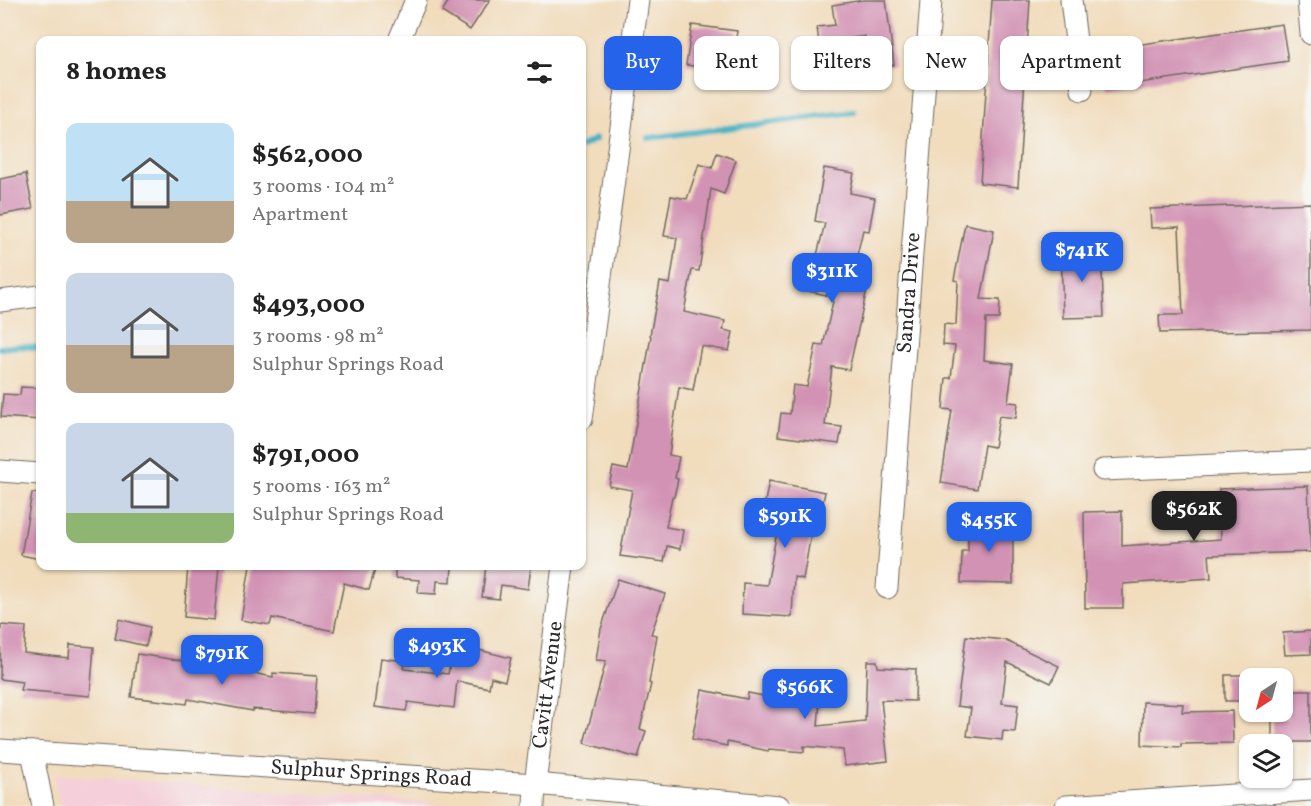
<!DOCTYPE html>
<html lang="en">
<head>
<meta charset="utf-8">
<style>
	:root { --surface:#fff; --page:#f6f6f6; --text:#222; --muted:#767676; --accent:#2563eb }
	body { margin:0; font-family:Vollkorn,serif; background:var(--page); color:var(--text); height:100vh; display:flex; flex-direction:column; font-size:22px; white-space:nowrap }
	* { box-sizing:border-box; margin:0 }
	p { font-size:20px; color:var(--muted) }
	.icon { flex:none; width:33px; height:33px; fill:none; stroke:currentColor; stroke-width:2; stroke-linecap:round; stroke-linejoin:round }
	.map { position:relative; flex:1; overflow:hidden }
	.sheet { position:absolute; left:36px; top:36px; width:550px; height:534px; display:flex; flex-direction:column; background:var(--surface); border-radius:12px; box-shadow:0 2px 4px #0004 }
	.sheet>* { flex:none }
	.top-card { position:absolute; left:604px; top:36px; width:570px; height:54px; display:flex; gap:12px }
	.needle { width:39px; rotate:216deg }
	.tools { position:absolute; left:1239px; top:668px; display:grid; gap:12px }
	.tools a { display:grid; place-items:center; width:54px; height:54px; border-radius:12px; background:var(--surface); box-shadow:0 2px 4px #0004; font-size:30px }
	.price { position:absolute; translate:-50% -51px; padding:0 14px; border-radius:12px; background:var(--accent); color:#fff; font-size:20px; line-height:39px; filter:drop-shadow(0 2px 3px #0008) }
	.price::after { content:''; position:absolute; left:50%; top:36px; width:18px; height:14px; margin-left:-9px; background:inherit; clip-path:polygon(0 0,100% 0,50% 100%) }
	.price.active { background:#222; color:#fff }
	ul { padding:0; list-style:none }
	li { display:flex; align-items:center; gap:18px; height:150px; padding:0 30px }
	li span { display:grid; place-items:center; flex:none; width:168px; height:120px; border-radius:12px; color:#555 }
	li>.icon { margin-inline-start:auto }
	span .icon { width:72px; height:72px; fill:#fffc; stroke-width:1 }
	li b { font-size:26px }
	h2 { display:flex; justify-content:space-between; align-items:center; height:72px; padding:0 30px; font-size:26px }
	.chip { padding:0 21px; border-radius:12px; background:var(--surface); box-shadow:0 2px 4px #0004; font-size:21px; line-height:54px }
	.chip.active { background:var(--accent); color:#fff }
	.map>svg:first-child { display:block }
	.built { fill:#f5cfd9 }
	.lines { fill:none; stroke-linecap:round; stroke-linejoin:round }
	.stream { stroke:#44b0c2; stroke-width:6 }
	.building { fill:#d292b4 }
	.minor-casing { stroke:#70695e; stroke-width:23 }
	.minor { stroke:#fff; stroke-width:21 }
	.labels { text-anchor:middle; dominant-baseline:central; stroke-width:4.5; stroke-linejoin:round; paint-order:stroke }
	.street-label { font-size:21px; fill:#2b2b2b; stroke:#f6f6f2 }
</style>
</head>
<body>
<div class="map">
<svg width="1311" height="806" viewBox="0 0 1311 806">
	<rect width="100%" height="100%" fill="#f6f6f2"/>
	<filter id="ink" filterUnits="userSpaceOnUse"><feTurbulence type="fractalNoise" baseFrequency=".0167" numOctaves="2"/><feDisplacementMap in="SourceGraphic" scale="12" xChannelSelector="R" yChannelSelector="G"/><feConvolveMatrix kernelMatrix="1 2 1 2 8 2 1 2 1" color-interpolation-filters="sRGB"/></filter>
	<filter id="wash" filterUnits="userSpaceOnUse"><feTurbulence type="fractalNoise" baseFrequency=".008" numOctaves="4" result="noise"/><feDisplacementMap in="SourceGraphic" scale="24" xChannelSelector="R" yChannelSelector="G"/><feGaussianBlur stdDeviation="1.35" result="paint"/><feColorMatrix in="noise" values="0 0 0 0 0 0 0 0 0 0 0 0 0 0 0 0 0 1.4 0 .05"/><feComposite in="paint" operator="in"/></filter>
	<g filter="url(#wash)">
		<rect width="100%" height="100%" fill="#f1dcbc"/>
		<polygon class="built" points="54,774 466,806 60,806"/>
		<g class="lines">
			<g class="stream">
				<polyline points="648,138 854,112"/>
				<polyline points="582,146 596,139"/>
				<polyline points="0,348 22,346 40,348"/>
			</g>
		</g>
		<g id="blocks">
			<g class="building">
				<polygon points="449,0 490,0 470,30 442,12"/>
				<polygon points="863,0 886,0 894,65 869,68 865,36 819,43 817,27 835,25 832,5"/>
				<polygon points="992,0 1030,0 1018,187 980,183"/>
				<polygon points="1282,24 1288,61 1107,88 1101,50"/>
				<polygon points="692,25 737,31 730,85 699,81 701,67 686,65"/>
				<polygon points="717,153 736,160 724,194 711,189 699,271 692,270 684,312 725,321 723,330 733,332 729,351 701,346 693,390 679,387 669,455 679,457 675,478 678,479 674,497 672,497 666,527 683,530 680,549 667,546 664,562 620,556 632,490 609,486 613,467 628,470 651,336 650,335 660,282 670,284 677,238 664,236 671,196 687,199 699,164 712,168"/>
				<polygon points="824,168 854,173 850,193 875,198 869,231 863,230 852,276 869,280 849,370 832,367 825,425 842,427 839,444 778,436 781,413 790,414 793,385 807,387 816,345 823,346 834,297 808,291 825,223 815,221"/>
				<polygon points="26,174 33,209 0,215 0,179"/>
				<polygon points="1311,203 1311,330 1160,333 1159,315 1183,315 1179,227 1151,228 1150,209"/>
				<polygon points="965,224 994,230 981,299 1000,300 999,319 986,319 984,360 1013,364 1008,402 1018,403 1016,418 999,416 994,447 984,445 977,489 941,483 952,410 943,409 946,378 951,378 955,346 943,345 944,324 956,325 958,281 954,280"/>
				<polygon points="1101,248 1104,317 1063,318 1061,249"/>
				<polygon points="21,387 40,388 40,420 1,417 3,394 20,395"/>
				<polygon points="769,481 825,492 820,518 814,517 803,579 794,577 792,617 742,614 743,583 767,585 780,515 763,512"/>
				<polygon points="1308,486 1311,552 1209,555 1211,578 1123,584 1123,608 1085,608 1084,512 1122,511 1122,546 1221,539 1219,489"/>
				<polygon points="32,493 40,494 40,559 21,555"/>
				<polygon points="968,520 1013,520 1013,584 961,583 962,551 968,551"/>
				<polygon points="188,566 219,566 214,620 184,617"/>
				<polygon points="250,566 376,566 369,590 344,583 334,631 272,618 270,625 241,620"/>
				<polygon points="395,566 452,566 451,582 437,581 436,594 418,593 419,580 395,578"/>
				<polygon points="486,566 531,566 528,589 501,585 499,599 482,597"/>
				<polygon points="618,579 665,594 651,634 657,635 649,683 651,684 640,729 646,731 638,758 584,743 606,661 596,660 601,629"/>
				<polygon points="119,619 150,627 146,646 115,639"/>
				<polygon points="1,625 26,627 24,653 69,658 70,645 94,647 90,696 20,690 22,682 0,679"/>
				<polygon points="1311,631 1311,654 1285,655 1283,633"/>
				<polygon points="966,636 1004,640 1059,666 1051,683 1007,662 1002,703 1018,705 1015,732 1003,731 1002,740 967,736 971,708 957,706"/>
				<polygon points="455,644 511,658 505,681 491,677 489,688 457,681 454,708 408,702 406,711 375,707 381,658 405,661 404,669 448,674"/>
				<polygon points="137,654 211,665 210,670 232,672 232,669 273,677 273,673 317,676 314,714 253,709 253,711 188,699 187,704 131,697"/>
				<polygon points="867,661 877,661 878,667 916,669 915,701 881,700 888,761 845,766 843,750 804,746 804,752 769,749 768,751 727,742 727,746 692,739 702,690 747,699 748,693 789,701 789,698 820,700 818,726 865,721"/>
				<rect x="1225" y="675" width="25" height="26"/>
				<polygon points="1288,690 1311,690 1311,742 1272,742 1272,719 1288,719"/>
				<polygon points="1143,702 1183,704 1182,712 1232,711 1233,743 1181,744 1181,747 1142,745"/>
			</g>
		</g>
	</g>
	<g filter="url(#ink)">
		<use href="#blocks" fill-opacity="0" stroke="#70695e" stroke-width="1.5"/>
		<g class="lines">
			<g class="minor-casing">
				<g id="minor">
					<polyline points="1071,0 1082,90"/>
					<polyline points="1308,0 1311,34"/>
					<polyline points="399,40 416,0"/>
					<polyline points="0,301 40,296"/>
					<polyline points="582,419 638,0"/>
					<polyline points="1103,470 1311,461"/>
					<polyline points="0,471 40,474"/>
					<path id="s1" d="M887,588l44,-588"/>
					<path id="s2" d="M0,750l535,34 244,22"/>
					<polyline points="32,752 43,806"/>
					<path id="s3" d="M534,806l1,-22 28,-218"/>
					<polyline points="1066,806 1311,790"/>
				</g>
			</g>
			<use href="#minor" class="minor"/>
		</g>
	</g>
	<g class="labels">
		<g class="street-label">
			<text stroke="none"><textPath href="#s1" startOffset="296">Sandra Drive</textPath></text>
			<text stroke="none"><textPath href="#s3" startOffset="122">Cavitt Avenue</textPath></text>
			<text stroke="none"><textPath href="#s2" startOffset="372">Sulphur Springs Road</textPath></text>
		</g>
	</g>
</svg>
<div class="tools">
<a><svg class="needle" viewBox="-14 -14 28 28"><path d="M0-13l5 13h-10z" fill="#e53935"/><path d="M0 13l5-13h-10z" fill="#767676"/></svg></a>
<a><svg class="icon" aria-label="layers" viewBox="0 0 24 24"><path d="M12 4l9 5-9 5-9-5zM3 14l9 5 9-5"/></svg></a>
</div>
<b class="price" style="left:1082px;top:283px">$741K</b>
<b class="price" style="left:832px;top:304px">$311K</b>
<b class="price active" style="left:1194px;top:542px">$562K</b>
<b class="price" style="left:785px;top:549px">$591K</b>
<b class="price" style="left:989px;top:553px">$455K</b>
<b class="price" style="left:437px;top:679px">$493K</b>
<b class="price" style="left:222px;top:686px">$791K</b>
<b class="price" style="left:805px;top:720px">$566K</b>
<div class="top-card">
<a class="chip active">Buy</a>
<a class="chip">Rent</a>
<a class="chip">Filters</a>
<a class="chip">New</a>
<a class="chip">Apartment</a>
</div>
<section class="sheet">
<h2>8 homes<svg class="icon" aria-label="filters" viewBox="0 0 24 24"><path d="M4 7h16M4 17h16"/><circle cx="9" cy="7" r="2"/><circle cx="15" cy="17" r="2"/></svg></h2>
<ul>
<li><span style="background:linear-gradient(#bfe0f5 65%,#b9a48a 0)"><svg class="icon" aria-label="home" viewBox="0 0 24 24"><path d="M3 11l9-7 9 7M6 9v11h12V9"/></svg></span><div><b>$562,000</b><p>3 rooms · 104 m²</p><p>Apartment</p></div></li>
<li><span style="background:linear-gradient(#c9d6e8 60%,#b9a48a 0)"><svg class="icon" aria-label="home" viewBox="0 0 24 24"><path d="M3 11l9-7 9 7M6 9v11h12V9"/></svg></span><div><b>$493,000</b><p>3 rooms · 98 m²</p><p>Sulphur Springs Road</p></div></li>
<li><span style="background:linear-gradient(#c9d6e8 75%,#8fb573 0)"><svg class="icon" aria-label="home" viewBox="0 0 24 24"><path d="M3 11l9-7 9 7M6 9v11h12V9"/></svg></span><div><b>$791,000</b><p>5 rooms · 163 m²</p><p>Sulphur Springs Road</p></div></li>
</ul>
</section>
</div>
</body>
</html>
